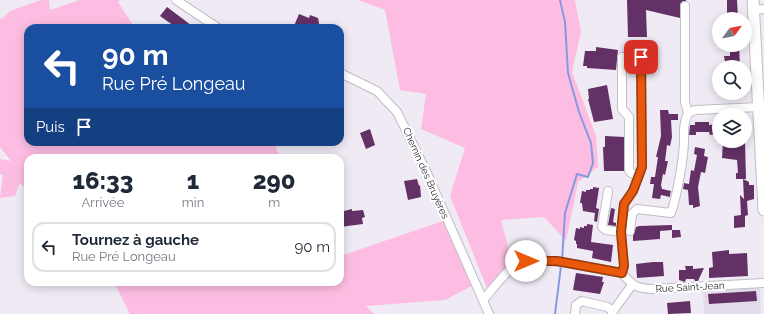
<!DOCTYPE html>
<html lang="fr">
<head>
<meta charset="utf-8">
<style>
	:root { --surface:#fff; --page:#f6f6f7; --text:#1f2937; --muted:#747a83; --line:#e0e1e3 }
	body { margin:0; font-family:Raleway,sans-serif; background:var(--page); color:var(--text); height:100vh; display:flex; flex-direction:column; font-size:15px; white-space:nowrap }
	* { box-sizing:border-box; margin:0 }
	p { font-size:13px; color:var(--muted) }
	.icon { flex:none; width:22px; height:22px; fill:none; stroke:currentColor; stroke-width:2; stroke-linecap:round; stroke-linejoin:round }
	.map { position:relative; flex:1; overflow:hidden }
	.side { position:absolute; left:24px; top:154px; width:320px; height:132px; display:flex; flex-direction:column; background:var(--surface); border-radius:12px; box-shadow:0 2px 10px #0003 }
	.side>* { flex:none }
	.hud { position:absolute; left:24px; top:24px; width:320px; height:122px; border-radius:12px; box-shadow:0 2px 10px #0003; background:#1a4fa0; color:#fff; overflow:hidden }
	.needle { width:26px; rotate:58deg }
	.tools { position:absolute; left:712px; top:12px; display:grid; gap:8px }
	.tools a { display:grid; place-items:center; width:40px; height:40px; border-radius:50%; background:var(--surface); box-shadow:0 2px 10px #0003; font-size:20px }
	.pin { position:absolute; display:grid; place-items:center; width:34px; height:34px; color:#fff; margin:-17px; border-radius:8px; box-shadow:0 2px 6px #0006 }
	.me { position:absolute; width:44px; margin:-22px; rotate:90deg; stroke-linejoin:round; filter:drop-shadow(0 0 3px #0008) }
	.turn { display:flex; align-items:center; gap:14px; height:84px; padding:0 12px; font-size:18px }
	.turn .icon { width:52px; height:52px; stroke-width:2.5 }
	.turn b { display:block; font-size:28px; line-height:34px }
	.then { display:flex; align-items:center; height:38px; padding:0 12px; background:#0003; gap:8px; font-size:15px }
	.eta { display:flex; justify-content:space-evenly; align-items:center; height:68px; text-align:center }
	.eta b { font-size:24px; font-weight:800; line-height:28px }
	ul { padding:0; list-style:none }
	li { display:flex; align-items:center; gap:12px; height:50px; margin:0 8px 6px; padding:0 4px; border:2px solid var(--line); border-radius:12px }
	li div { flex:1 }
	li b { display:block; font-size:15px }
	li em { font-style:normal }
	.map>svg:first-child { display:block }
	.built { fill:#e3dbeb }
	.green { fill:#fdbde2 }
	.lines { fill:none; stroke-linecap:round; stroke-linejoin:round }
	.stream { stroke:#8699de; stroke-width:2 }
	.building { fill:#633165 }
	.minor-casing { stroke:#c1bdc6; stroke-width:10 }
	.major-casing { stroke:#c1bdc6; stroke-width:13 }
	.minor { stroke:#fff; stroke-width:8 }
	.major { stroke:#fff; stroke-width:11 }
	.route-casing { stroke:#983908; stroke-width:10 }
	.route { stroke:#ea580c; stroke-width:7 }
	.labels { text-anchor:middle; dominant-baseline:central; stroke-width:4; stroke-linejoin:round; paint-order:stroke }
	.street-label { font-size:10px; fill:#2e2c30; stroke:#fff }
</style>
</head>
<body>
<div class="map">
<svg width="764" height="314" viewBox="0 0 764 314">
	<rect width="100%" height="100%" fill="#efeaf4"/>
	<!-- built -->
	<path class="built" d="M760,288L761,314H704L703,291Z"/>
	<!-- green -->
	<g class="green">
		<path d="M41,0H49L50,10L80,0H120L118,2L135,28H28V142H275L277,151L281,158H28V195L27,190L20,183L15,196L0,198L3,175L0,174V159L11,161L0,147V18L2,19L10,11Z"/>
		<path d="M358,0H575L581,32L572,72L596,136L598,167L578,182L566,241L544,217L501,220L513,267L489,293L450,196L465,148L421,129L426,94L400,90L385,10Z"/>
		<path d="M443,221L472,286L445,300L366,306L374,314H130L114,282H340V256Z"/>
	</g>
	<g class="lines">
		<!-- stream -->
		<g class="stream">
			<path d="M560,0L565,22L568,73L579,112L591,143L593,163L588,177L577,174L565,213L562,261"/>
			<path d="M555,314L561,266"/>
		</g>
	</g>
	<!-- building -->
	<g class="building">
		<path d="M627,0H686V1H683L680,4V18L646,10L647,37H628Z"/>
		<path d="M727,0H737L738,19H729V15L727,14Z"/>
		<path d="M167,7L187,22L194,28H177L160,16Z"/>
		<path d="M299,14L309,18L310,15L318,18L320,28H300L294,26Z"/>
		<path d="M730,45H739L740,67H726L724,56H730Z"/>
		<path d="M596,47L618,50L616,70L587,68V66H583L585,51H596Z"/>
		<path d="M607,85L613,119L594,122L588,99H589L588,89Z"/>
		<path d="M660,110H668L669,114H678V120H671L672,137L670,146L667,145L665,161H668L665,175L663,174L661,185L662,189L671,191L670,195V197L661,195L660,199L652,198L654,184H650L651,177H655L658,157H656L661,136Z"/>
		<path d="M695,122H709V125L716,124V134L710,135L709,132H696V135H689L690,125H695Z"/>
		<path d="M370,129L375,145L366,149L360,133Z"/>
		<path d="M605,136L624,137V171H604L603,147H605Z"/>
		<path d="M723,141H745L746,179H736V173H738L737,160L722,158Z"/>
		<path d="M695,147L705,149L704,156L708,157L705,173L701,172L698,187L700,206L693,208V205H689L688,190L683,189L684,183L689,184L691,170L694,171L697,155L694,154Z"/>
		<path d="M417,179L419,186L420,185L421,197L408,200L404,181Z"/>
		<path d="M743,179L749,182V185H754V199L747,201L748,215L745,216V227L734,228V216L741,215L740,195L744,199Z"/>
		<path d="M593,187L599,188L596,208L599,209L597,222L594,221L595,213L583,211L582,203H580L582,191L586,192V190H590V189H593Z"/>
		<path d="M611,208L615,209L613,222L616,223V226L608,225Z"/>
		<path d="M352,209V211L363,210L365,217L362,218L363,224L340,227V212Z"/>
		<path d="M587,224L593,225L591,242L613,245L611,262L592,258L593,251L577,248V244H576V241L574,240L576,228L580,229V227L584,228V226H587Z"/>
		<path d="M672,225V230H680L681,237L672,238V230L660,231V239L633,241V236L636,227L639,226Z"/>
		<path d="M522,244L523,253L514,254L513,245Z"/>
		<path d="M729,250V254L747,253L748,276L709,278V268L713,267L712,252Z"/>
		<path d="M653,262H663L664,276L637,278L636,264Z"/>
		<path d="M685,266H693V269L704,268L698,281H695L694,279H686L685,282L679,280V270H686Z"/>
		<path d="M576,273L603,277L602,282H604L600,294L573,290Z"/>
		<path d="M756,291L757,301L709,304L708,294Z"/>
		<path d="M690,301L691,313L668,314L667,303Z"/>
	</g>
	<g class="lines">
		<defs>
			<g id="minor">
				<path d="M176,0L218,28"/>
				<path d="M685,6V102L688,113"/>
				<path d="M754,10L764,9"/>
				<path d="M340,73L377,91L397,112L426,171L489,314"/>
				<path d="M608,191L602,227L606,230L621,232"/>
				<path d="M630,231L632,214L637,209L671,213C677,195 683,162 684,143C684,132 683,124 688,113L695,110L759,107"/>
				<path d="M622,273L624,266L621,232L624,204L633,191L642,167L641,57H622V109L629,117V170L631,173L638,176"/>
				<path d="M622,273C632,285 635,288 652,289L764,283"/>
				<path d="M484,299C493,289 506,270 518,264C536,254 599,269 622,273"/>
				<path d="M575,314L576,305L582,301L607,307L613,311"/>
				<path d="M612,314L613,311L632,285"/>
			</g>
			<path id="major" d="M753,0L764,210"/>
		</defs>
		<!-- minor casing -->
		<use href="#minor" class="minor-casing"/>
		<!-- major casing -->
		<use href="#major" class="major-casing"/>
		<!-- minor -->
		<use href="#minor" class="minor"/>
		<!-- major -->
		<use href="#major" class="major"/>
	</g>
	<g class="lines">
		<defs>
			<path id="route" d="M526,261H557L622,273L624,266L621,232L624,204L633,191L642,167L641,57"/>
		</defs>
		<!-- route casing -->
		<use href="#route" class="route-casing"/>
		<!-- route -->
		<use href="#route" class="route"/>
	</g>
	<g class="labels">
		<!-- street labels -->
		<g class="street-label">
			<text transform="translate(426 173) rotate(66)">Chemin des Bruyères</text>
			<text transform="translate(690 287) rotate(-3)">Rue Saint-Jean</text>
		</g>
	</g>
</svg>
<div class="tools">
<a><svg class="needle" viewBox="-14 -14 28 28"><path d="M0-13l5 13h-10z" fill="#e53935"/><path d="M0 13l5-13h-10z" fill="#747a83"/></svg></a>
<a><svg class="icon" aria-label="search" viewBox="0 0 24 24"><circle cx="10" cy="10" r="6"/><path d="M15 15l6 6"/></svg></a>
<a><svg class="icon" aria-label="layers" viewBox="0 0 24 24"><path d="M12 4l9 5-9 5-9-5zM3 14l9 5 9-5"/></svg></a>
</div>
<div class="pin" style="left:641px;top:57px;background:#d93025"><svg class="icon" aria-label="arrive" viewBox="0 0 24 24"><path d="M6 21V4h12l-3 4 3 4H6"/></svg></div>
<svg class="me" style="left:526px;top:261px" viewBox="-20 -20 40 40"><circle r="19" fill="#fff"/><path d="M0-13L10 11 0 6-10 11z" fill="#ea580c"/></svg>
<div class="hud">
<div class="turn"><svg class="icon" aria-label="left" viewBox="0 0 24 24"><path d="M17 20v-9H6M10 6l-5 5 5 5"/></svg><div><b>90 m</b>Rue Pré Longeau</div></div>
<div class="then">Puis<svg class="icon" aria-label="arrive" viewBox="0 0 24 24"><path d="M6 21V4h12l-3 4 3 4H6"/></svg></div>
</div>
<section class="side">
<div class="eta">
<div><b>16:33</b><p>Arrivée</p></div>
<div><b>1</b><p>min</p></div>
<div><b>290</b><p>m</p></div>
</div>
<ul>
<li><svg class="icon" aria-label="left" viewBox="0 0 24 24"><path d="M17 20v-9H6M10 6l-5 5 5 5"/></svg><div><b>Tournez à gauche</b><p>Rue Pré Longeau</p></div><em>90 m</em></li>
</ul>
</section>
</div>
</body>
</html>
